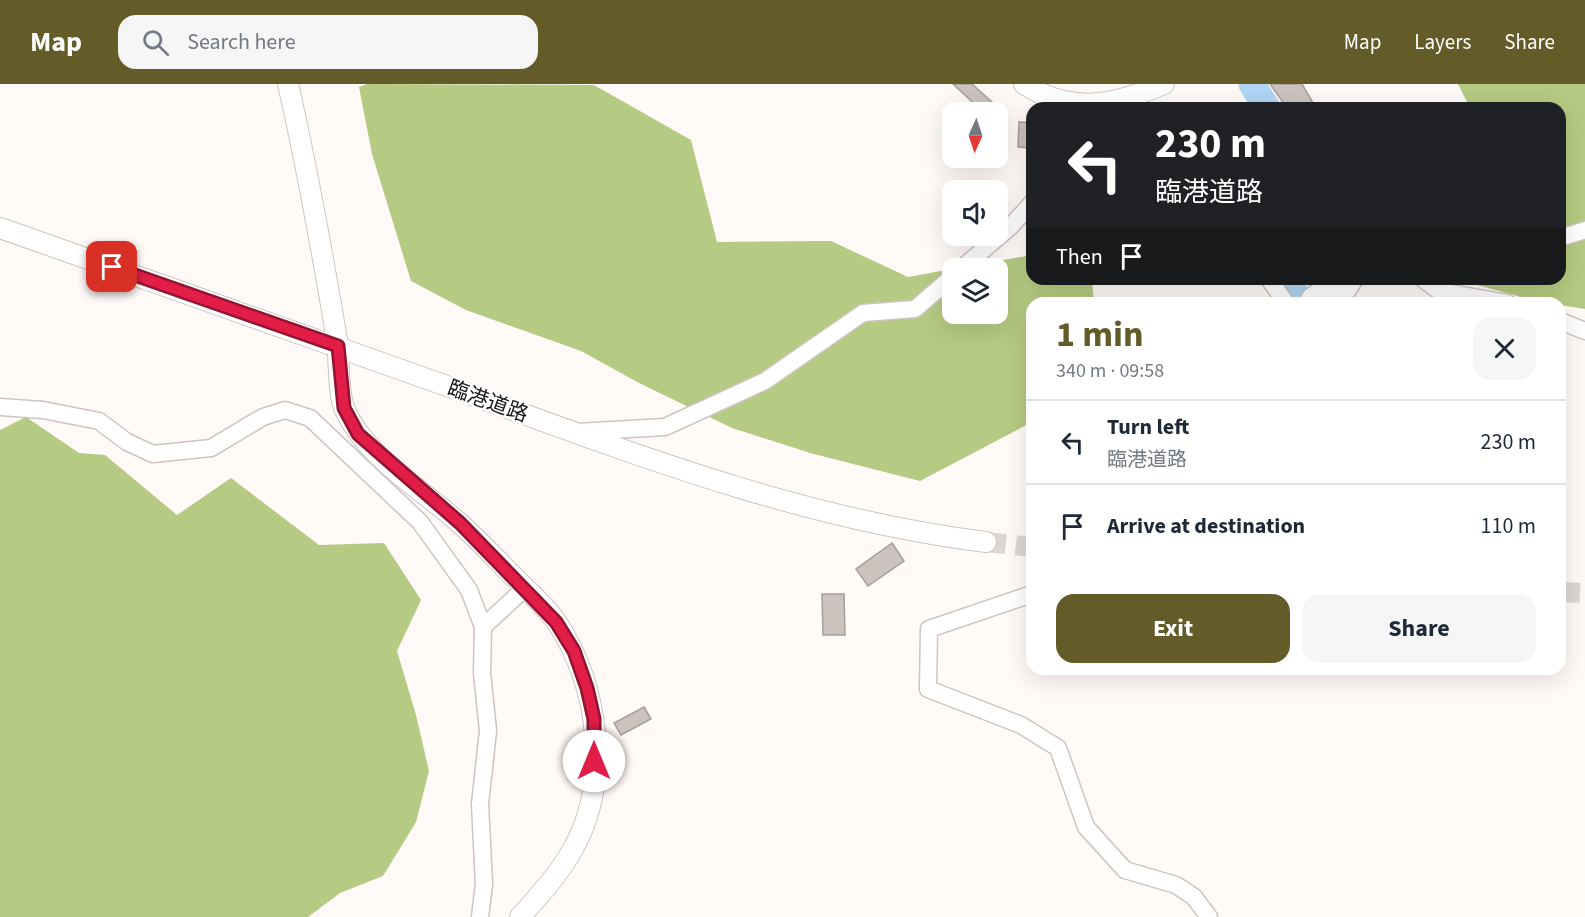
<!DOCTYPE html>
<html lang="en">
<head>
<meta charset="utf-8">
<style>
	:root { --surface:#fff; --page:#f6f6f7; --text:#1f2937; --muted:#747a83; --line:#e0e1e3; --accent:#635c29 }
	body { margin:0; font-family:"Source Sans 3","Noto Sans JP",sans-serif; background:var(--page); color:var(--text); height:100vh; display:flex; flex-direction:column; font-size:22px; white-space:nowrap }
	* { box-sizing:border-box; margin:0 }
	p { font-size:20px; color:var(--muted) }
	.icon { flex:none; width:33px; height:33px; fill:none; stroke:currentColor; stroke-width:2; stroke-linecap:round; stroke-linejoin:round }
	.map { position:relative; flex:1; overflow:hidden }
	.sheet { position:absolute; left:1026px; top:213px; width:540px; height:378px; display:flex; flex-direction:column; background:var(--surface); border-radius:18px; box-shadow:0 6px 24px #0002 }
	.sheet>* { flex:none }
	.guide { position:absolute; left:1026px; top:18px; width:540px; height:183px; border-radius:18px; box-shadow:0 6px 24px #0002; background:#202124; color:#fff; overflow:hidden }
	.needle { width:39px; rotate:183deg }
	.controls { position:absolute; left:942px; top:18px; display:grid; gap:12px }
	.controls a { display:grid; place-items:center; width:66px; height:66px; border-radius:12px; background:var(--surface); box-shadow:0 6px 24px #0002; font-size:30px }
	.pin { position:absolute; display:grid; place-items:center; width:51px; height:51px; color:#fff; margin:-26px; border-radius:12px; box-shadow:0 3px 9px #0006 }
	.me { position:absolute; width:66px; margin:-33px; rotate:0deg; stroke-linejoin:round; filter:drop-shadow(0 0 4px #0008) }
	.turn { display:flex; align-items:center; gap:21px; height:126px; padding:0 30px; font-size:27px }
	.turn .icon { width:78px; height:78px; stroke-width:2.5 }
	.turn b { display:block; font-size:42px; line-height:51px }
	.then { display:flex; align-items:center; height:57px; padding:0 30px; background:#0003; gap:12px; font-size:22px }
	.round { display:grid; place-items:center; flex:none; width:63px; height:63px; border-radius:18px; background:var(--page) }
	.headline { display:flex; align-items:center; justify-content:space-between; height:102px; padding:0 30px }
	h1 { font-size:36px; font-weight:700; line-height:45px; color:var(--accent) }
	.cta { display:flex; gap:12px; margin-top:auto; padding:12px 30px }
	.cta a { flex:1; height:69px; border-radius:18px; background:var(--accent); color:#fff; font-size:24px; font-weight:700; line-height:69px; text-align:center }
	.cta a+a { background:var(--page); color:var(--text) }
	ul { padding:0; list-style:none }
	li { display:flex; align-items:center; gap:18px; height:84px; padding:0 30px; border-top:2px solid var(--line) }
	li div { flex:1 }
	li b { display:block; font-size:22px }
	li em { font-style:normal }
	header { display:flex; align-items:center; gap:36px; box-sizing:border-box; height:84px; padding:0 30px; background:var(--accent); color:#fff }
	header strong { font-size:28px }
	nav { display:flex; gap:33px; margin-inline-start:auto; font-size:21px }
	.search { width:420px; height:54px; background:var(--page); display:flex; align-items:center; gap:15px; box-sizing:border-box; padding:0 21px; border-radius:18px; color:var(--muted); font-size:22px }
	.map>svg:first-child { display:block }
	.forest { fill:#b5ca82 }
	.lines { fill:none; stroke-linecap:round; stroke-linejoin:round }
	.river { stroke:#b1d5f5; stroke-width:27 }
	.building { fill:#ccc3bf; stroke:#a69e9a; stroke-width:1.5 }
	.tertiary-tunnel { stroke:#dcd7d5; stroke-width:20; stroke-dasharray:20 10; stroke-linecap:butt }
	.minor-casing { stroke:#cdc5c1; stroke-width:19 }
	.tertiary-casing { stroke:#cdc5c1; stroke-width:22 }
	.minor { stroke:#fff; stroke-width:16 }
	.tertiary { stroke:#fff; stroke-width:20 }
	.route-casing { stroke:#92132f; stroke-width:15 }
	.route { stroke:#e11d48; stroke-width:10 }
	.labels { text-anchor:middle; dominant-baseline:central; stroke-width:5; stroke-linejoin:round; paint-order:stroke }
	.street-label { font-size:21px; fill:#191614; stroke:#fff }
</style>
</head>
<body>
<header>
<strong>Map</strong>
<div class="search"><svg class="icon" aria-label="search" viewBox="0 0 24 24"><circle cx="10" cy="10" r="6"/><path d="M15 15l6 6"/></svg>Search here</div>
<nav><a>Map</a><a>Layers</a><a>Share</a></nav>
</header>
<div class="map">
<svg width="1585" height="833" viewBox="0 0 1585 833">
	<rect width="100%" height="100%" fill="#fff9f7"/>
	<!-- forest -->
	<g class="forest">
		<path d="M367,0L594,1L691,56L717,158L831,157L908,193L952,185V230H998V184H956L1032,171V195H1092L1094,219H1032V338L920,397L810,369L732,344L639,299L581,267L466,226L411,197L372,70L359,3Z"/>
		<path d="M1458,0H1585V225L1560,221V219H1544L1455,195H1560V24H1470Z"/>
		<path d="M26,333L79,369L105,371L177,431L231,394L319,461L384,459L421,516L397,567L416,631L429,687L416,738L383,792L340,809L308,833H0V346Z"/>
	</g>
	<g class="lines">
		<!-- river -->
		<g class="river">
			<path d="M1252,0L1267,24"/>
			<path d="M1287,195L1293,204"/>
		</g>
	</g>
	<!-- building -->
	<g class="building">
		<path d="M953,0H972L1003,28H983Z"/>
		<path d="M1270,0H1302L1316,24H1287Z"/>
		<path d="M1019,38L1032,39V64L1018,63Z"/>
		<path d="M892,459L904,477L868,502L856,485Z"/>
		<path d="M822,510H844L845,551H823Z"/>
		<path d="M644,623L651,635L621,651L614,639Z"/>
	</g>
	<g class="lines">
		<!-- tertiary-tunnel -->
		<g class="tertiary-tunnel">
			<path d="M986,458L1032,463"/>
			<path d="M1560,508L1585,509"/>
		</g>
		<defs>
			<g id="minor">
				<path d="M1560,154L1585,146"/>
				<path d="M962,184L1010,143L1032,119"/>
				<path d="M1269,195L1286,219"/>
				<path d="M1423,195L1439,207L1507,219"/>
				<path d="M1310,213L1335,195"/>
				<path d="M1312,219L1348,206L1355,195"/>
				<path d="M1560,237L1585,247"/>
				<path d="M0,323L43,326L99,337L127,358L153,370L211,364L263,333L285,326L310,334L420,438L469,506L483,543L525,504"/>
				<path d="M577,348L665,343L765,297L863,229L915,225L952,193"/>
				<path d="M1032,510L929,545L928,605L1021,641L1058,664L1086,743L1125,786L1176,801L1194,813L1209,833"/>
				<path d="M480,833L484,800L480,720L488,647L482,589L483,543"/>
			</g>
			<g id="tertiary">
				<path d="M288,0C307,83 322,167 336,250C340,272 337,308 345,326C366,373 420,404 457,437C477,454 494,473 512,491C527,506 546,522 558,540C599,604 611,697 573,765C559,790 539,812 520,833"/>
				<path d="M1024,0C1072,31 1115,21 1164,0"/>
				<path d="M0,144C149,197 298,248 447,302C623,366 799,435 986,458"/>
			</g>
		</defs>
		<!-- minor casing -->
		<use href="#minor" class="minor-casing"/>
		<!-- tertiary casing -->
		<use href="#tertiary" class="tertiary-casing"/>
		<!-- minor -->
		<use href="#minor" class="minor"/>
		<!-- tertiary -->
		<use href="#tertiary" class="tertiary"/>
	</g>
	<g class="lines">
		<defs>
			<path id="route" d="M112,183L338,262L344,324L358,350L460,439L556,538L574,567L587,604L594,635V677"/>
		</defs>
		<!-- route casing -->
		<use href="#route" class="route-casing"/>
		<!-- route -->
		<use href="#route" class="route"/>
	</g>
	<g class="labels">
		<!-- street labels -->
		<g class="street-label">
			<text transform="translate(488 317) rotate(20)">臨港道路</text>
		</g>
	</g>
</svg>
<div class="controls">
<a><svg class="needle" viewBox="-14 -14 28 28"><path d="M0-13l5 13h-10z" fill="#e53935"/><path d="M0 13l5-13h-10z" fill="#747a83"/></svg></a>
<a><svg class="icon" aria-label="sound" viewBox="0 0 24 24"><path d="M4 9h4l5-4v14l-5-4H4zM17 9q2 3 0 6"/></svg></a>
<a><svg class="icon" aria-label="layers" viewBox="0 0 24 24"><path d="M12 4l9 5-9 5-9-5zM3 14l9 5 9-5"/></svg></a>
</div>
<div class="pin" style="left:112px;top:183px;background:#d93025"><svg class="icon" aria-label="arrive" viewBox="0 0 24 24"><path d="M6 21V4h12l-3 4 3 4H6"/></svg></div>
<svg class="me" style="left:594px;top:677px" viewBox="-20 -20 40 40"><circle r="19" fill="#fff"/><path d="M0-13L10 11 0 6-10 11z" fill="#e11d48"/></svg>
<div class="guide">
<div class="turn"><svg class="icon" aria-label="left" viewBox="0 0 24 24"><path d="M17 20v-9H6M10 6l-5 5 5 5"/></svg><div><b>230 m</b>臨港道路</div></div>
<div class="then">Then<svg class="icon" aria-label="arrive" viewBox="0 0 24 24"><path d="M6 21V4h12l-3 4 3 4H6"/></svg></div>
</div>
<section class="sheet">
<div class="headline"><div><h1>1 min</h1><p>340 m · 09:58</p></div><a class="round"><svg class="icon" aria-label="close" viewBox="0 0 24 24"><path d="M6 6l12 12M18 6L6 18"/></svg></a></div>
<ul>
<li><svg class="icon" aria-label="left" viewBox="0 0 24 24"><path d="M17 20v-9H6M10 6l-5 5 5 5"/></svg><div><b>Turn left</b><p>臨港道路</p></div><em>230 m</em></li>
<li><svg class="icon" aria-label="arrive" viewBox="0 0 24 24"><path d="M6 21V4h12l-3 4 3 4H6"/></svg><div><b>Arrive at destination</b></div><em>110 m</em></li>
</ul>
<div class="cta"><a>Exit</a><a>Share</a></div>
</section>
</div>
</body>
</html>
